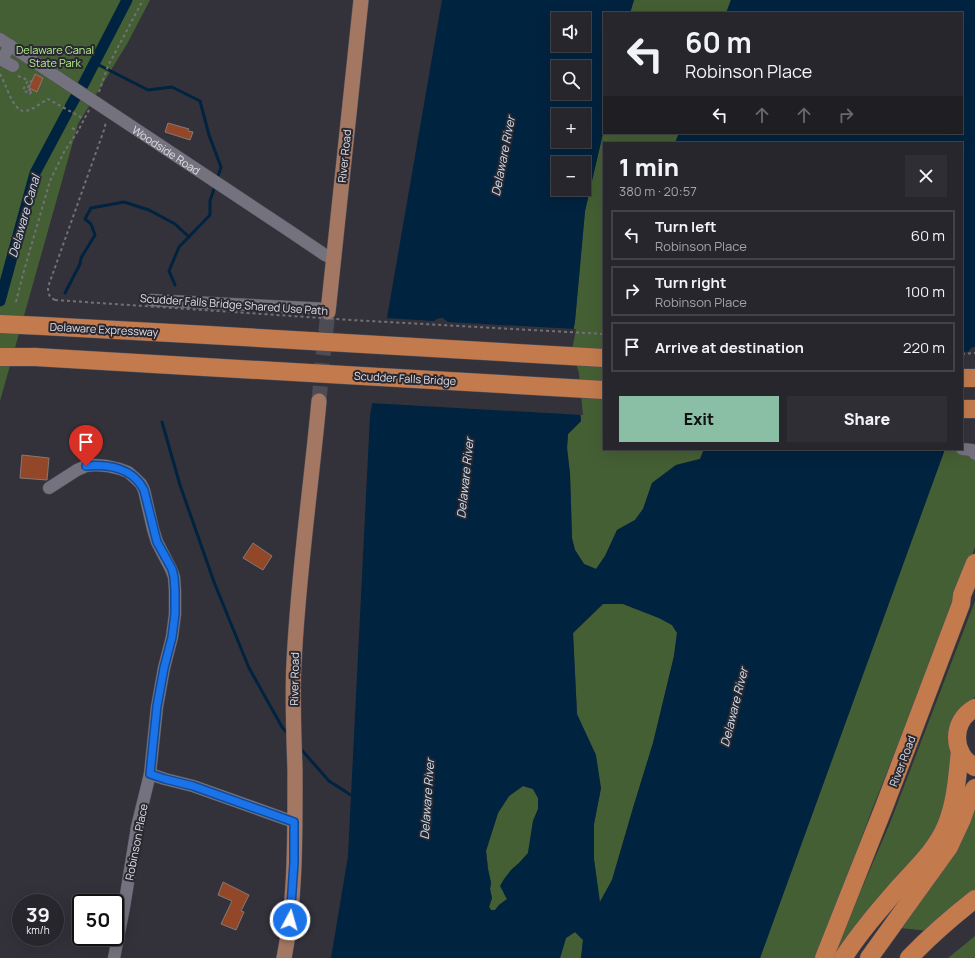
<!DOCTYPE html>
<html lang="en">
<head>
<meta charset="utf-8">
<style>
	:root { --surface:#26262c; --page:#2e2e34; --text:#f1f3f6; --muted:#a4a5a9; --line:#424348; --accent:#8abfa5 }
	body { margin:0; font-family:Manrope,sans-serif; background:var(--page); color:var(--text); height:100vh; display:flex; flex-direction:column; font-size:15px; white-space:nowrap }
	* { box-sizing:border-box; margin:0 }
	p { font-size:13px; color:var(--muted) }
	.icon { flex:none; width:22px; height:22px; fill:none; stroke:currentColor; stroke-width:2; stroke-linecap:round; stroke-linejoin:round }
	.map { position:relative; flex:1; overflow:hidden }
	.details { position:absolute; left:603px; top:142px; width:360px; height:308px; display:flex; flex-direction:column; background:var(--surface); border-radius:0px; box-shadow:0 4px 16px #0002,0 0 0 1px var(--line) }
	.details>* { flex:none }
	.banner { position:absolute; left:603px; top:12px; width:360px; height:122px; border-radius:0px; box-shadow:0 4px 16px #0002,0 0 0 1px var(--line); background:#26262c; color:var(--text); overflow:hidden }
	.buttons { position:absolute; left:551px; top:12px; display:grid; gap:8px }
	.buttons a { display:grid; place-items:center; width:40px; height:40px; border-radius:0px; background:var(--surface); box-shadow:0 4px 16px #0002,0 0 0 1px var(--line); font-size:20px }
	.speed { position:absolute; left:12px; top:894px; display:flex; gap:8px; font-size:20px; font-weight:700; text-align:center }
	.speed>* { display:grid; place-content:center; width:52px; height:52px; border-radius:50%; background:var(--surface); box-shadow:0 4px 16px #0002,0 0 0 1px var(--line); line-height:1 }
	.speed small { font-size:10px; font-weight:400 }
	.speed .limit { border:2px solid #111; border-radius:6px; background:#fff; color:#111 }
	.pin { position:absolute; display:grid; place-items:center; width:34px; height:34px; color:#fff; margin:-41px -17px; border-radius:50% 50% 50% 0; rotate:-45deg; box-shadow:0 0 4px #0007 }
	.pin .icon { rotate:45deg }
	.me { position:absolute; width:44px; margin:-22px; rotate:6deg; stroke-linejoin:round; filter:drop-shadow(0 0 3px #0008) }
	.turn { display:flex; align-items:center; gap:14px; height:84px; padding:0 16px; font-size:18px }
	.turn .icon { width:52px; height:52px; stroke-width:2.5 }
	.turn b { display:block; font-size:28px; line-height:34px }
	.lanes { display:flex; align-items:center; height:38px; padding:0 16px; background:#0003; justify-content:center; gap:20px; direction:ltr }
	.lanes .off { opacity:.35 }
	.round { display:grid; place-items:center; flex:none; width:42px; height:42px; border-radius:0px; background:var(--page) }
	.headline { display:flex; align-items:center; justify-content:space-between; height:68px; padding:0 16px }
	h1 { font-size:24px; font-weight:800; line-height:30px }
	.cta { display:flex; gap:8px; margin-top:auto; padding:8px 16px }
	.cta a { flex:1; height:46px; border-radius:0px; background:var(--accent); color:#111; font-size:16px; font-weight:800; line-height:46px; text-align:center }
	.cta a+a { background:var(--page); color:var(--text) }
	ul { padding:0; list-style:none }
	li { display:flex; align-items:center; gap:12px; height:50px; margin:0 8px 6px; padding:0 8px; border:2px solid var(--line); border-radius:0px }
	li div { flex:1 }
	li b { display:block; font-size:15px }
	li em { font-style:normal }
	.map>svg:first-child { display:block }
	.green { fill:#455f34 }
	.water { fill:#00233f; fill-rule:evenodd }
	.pier { fill:#33323b }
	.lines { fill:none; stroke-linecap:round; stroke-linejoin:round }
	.stream { stroke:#00233f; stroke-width:3 }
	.canal { stroke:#00233f; stroke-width:11 }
	.building { fill:#924728; stroke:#857974 }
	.major-tunnel { stroke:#4d4c55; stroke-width:15; stroke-dasharray:15 8; stroke-linecap:butt }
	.minor-casing { stroke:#525159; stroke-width:13 }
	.major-casing { stroke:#525159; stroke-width:16 }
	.highway-casing { stroke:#525159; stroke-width:19 }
	.path { stroke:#727179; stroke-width:2; stroke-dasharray:3 3; stroke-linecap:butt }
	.minor { stroke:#74727e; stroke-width:12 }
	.major { stroke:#a37761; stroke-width:15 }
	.highway { stroke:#c37b4e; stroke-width:18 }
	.highway-bridge-casing { stroke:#525159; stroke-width:19; stroke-linecap:butt }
	.path-bridge { stroke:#727179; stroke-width:2; stroke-dasharray:3 3; stroke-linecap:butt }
	.highway-bridge { stroke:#c37b4e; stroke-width:18 }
	.route-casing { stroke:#114b97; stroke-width:10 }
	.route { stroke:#1a73e8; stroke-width:7 }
	.labels { text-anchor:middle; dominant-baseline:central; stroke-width:4; stroke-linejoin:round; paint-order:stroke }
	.park-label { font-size:11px; fill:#b4ee8c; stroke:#292831 }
	.street-label { font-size:11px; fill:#e0dfe6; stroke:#292831 }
	.water-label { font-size:12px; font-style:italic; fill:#cfe0f0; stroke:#292831 }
</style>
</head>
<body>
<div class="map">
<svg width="975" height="958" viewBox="0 0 975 958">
	<rect width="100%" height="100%" fill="#33323b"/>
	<!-- green -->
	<g class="green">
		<path d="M0,0H150L127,44L78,124L0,401Z"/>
		<path d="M634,0H731L726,13H630Z"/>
		<path d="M604,129V133H679L675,143H604V449H704L700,459L676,465L652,483L643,509L635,520L617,530L605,556L596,569L584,564L575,550L572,538L570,474L567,448L568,434L581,421L570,350L575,321L585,211Z"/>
		<path d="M962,444L975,445V547L963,582L873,807L817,958H760L945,449H962Z"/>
		<path d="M975,601V697L969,704L952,788L934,839L840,950L834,953L890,823Z"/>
		<path d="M603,604H623L659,618L672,625L677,633L674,656L653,743L633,808L612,880L599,903L594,859V824L601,788L583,730L577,714L573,633Z"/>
		<path d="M523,786L533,789L538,798V809L533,821L528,853L519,863L511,870L504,894L507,899L499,905L495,910H491L489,907L492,898L490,889L491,883L488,869L486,851L498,813L509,796Z"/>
		<path d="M975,797V894L929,931L900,928Z"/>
		<path d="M575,932L583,940L581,958H560L566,938Z"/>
		<path d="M975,936V958H948Z"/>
	</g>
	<!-- water -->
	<g class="water">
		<path d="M442,0H634L630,13H604V129L585,211L575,321L570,350L577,373L581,421L568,434L567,448L570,474L572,538L575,550L584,564L596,569L605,556L617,530L635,520L643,509L652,483L676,465L700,459L704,449H945L760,958H581L583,940L575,932L566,938L560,958H331L348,856L370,416ZM558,19H584V45H558ZM558,67H584V93H558ZM558,115H584V141H558ZM558,163H584V189H558ZM603,604H623L659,618L672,625L677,633L674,656L653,743L633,808L612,880L600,902L594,859V824L601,788L596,755L577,714L573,633ZM523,786L533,789L538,798V809L533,821L528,853L519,863L511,870L504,879L500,886L507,899L499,905L495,910H491L489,907L492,898L490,889L491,883L488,869L486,851L498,813L509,796Z"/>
		<path d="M731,0H975V368L962,404V143H675L679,133H962V13H726Z"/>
	</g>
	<!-- pier -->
	<g class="pier">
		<path d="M385,318L434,321L437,319L440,318H443L448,322L576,329L572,350L579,373L583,415L370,403Z"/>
		<path d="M973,347H975V374L964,404L962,406V351L968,352L970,349Z"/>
	</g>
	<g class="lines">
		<!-- stream -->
		<g class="stream">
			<path d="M95,63L148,90L172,87L200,101L209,135L221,167L217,179"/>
			<path d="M175,285L169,271L179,247L210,215V201L215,186"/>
			<path d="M0,291H3"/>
			<path d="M65,293L80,264L81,258L95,235L91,224L85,219L91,208L124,202L149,210L175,224L189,237"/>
			<path d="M162,422L180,485L214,582L249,668L282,727L288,734"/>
			<path d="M300,748L329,781L354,797"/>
		</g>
		<!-- canal -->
		<g class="canal">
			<path d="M83,85L127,0"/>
			<path d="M70,107L75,98"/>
			<path d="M0,301L35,173L67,113"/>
		</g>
	</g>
	<!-- building -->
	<g class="building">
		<path d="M35,74L43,78L37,92L29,88Z"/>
		<path d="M168,123L189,129L188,131L193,132L190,140L165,132Z"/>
		<path d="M22,455L49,458L47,480L20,478Z"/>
		<path d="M253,543L272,556L263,570L243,558Z"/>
		<path d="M223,882L249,895L241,911L244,912L236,930L221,924L232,901L218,895Z"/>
	</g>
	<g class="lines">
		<!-- major-tunnel -->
		<path class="major-tunnel" d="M319,401L323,356L328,312"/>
		<defs>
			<g id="minor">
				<path id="s1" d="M0,39L288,230L325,255L334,259"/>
				<path d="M10,45L2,60L13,66"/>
				<path d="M151,300L329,309"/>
				<path d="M962,449L972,450L975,454"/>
				<path d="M49,488L77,470L86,466L95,465L107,466L120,469L128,472L135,478L141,484L144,490L153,529L157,542L171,569L174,577L175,590V614L172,637L164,668L157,707L150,774L137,827L124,907L114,958"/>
				<path d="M150,774L165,779L193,786L294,822"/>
			</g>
			<g id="major">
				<path d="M328,312L361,0"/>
				<path d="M284,958C296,899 295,831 295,771C294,735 292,699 294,663C298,575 311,488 319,401"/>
			</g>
			<g id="highway">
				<path d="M43,326L208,335"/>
				<path d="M35,357L205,367"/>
				<path d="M962,378H975"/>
				<path d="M962,409H975"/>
				<path d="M975,708C951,721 951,754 975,767"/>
				<path d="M824,958L884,807L961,604L962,595L975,563"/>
				<path d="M843,958C860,932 880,909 900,886C917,867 936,850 946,826C956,802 957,777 960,751"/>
				<path d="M869,958L949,847L962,819L970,796L975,788"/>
				<path d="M909,958C930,936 952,917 975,899"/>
			</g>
		</defs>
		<!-- minor casing -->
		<use href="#minor" class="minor-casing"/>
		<!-- major casing -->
		<use href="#major" class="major-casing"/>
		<!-- highway casing -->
		<use href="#highway" class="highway-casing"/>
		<!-- path -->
		<g class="path">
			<path d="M0,74C5,82 13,110 23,111C24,111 28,111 29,110C34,109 42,102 48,99L84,119"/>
			<path d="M18,76L28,80L23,90L30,94L32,90"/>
			<path d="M31,91L27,89L31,81L32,82"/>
			<path d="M99,92L108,66L143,0"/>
			<path d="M72,128L78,131"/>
			<path d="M55,300C49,297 48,294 48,287L104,130L106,122"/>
			<path d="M16,302L23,274L50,181L64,152L78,131L89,110"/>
			<path d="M962,354L975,353"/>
		</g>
		<!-- minor -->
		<use href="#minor" class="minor"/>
		<!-- major -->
		<use href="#major" class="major"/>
		<!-- highway -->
		<use href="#highway" class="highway"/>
		<defs>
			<g id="highway-bridge">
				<path d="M0,324L43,326"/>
				<path d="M208,335L604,358"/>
				<path d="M0,357H35"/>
				<path d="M205,367L604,390"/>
			</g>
		</defs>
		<!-- highway-bridge casing -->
		<use href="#highway-bridge" class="highway-bridge-casing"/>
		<!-- path-bridge -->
		<path class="path-bridge" d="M55,300L351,320L604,334"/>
		<!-- highway-bridge -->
		<use href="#highway-bridge" class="highway-bridge"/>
	</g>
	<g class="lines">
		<defs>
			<path id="route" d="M86,466C108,464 133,468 144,490L157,542L172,569L174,577L175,590V614L172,637L164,668L157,706L150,774L165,779L193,786L294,822V863L290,920"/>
		</defs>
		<!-- route casing -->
		<use href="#route" class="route-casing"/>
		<!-- route -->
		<use href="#route" class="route"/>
	</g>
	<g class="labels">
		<!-- park labels -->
		<g class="park-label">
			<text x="55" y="49">Delaware Canal<tspan x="55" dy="13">State Park</tspan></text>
		</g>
		<!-- street labels -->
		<g class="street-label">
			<text stroke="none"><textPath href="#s1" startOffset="200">Woodside Road</textPath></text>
			<text transform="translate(344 156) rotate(-84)">River Road</text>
			<text transform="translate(234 304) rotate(4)">Scudder Falls Bridge Shared Use Path</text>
			<text transform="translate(104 329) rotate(3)">Delaware Expressway</text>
			<text transform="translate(405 378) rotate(3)">Scudder Falls Bridge</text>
			<text transform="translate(294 679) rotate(-89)">River Road</text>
			<text transform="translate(902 761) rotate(-69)">River Road</text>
			<text transform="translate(136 842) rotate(-79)">Robinson Place</text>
		</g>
		<!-- water labels -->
		<g class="water-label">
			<text transform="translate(503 156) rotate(-79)">Delaware River</text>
			<text transform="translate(24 216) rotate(-74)">Delaware Canal</text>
			<text transform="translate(465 478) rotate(-84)">Delaware River</text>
			<text transform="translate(734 707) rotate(-76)">Delaware River</text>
			<text transform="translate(427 799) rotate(-86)">Delaware River</text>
		</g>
	</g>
</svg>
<div class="buttons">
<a><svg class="icon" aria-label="sound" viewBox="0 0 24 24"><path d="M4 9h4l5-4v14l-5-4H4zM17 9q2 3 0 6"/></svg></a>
<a><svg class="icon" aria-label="search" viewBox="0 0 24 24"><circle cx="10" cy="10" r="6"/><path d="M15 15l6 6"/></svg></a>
<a>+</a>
<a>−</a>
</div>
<div class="speed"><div>39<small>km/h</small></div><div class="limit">50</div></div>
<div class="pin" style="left:86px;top:466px;background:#d93025"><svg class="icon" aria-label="arrive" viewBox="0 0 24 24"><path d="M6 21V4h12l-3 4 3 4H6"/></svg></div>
<svg class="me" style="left:290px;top:920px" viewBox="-20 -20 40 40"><circle r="17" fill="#1a73e8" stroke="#fff" stroke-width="3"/><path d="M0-11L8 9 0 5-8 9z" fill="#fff"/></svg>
<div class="banner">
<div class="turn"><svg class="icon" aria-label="left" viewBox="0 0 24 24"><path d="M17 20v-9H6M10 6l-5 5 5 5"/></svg><div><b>60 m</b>Robinson Place</div></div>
<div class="lanes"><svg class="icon" aria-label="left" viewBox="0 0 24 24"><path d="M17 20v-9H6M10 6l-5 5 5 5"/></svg><svg class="icon off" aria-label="ahead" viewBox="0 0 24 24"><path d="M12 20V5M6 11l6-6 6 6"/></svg><svg class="icon off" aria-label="ahead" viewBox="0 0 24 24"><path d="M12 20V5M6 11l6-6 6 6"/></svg><svg class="icon off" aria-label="right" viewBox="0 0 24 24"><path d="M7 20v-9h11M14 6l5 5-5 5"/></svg></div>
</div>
<section class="details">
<div class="headline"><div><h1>1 min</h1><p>380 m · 20:57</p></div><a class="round"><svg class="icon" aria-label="close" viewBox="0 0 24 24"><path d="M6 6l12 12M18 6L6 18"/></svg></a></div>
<ul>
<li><svg class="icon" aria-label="left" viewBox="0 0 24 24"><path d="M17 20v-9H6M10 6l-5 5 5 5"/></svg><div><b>Turn left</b><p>Robinson Place</p></div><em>60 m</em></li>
<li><svg class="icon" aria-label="right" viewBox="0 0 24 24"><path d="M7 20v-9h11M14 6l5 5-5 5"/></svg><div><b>Turn right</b><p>Robinson Place</p></div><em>100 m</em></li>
<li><svg class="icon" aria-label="arrive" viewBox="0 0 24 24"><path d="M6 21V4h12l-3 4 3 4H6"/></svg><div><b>Arrive at destination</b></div><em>220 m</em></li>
</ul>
<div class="cta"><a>Exit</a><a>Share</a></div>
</section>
</div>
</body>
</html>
